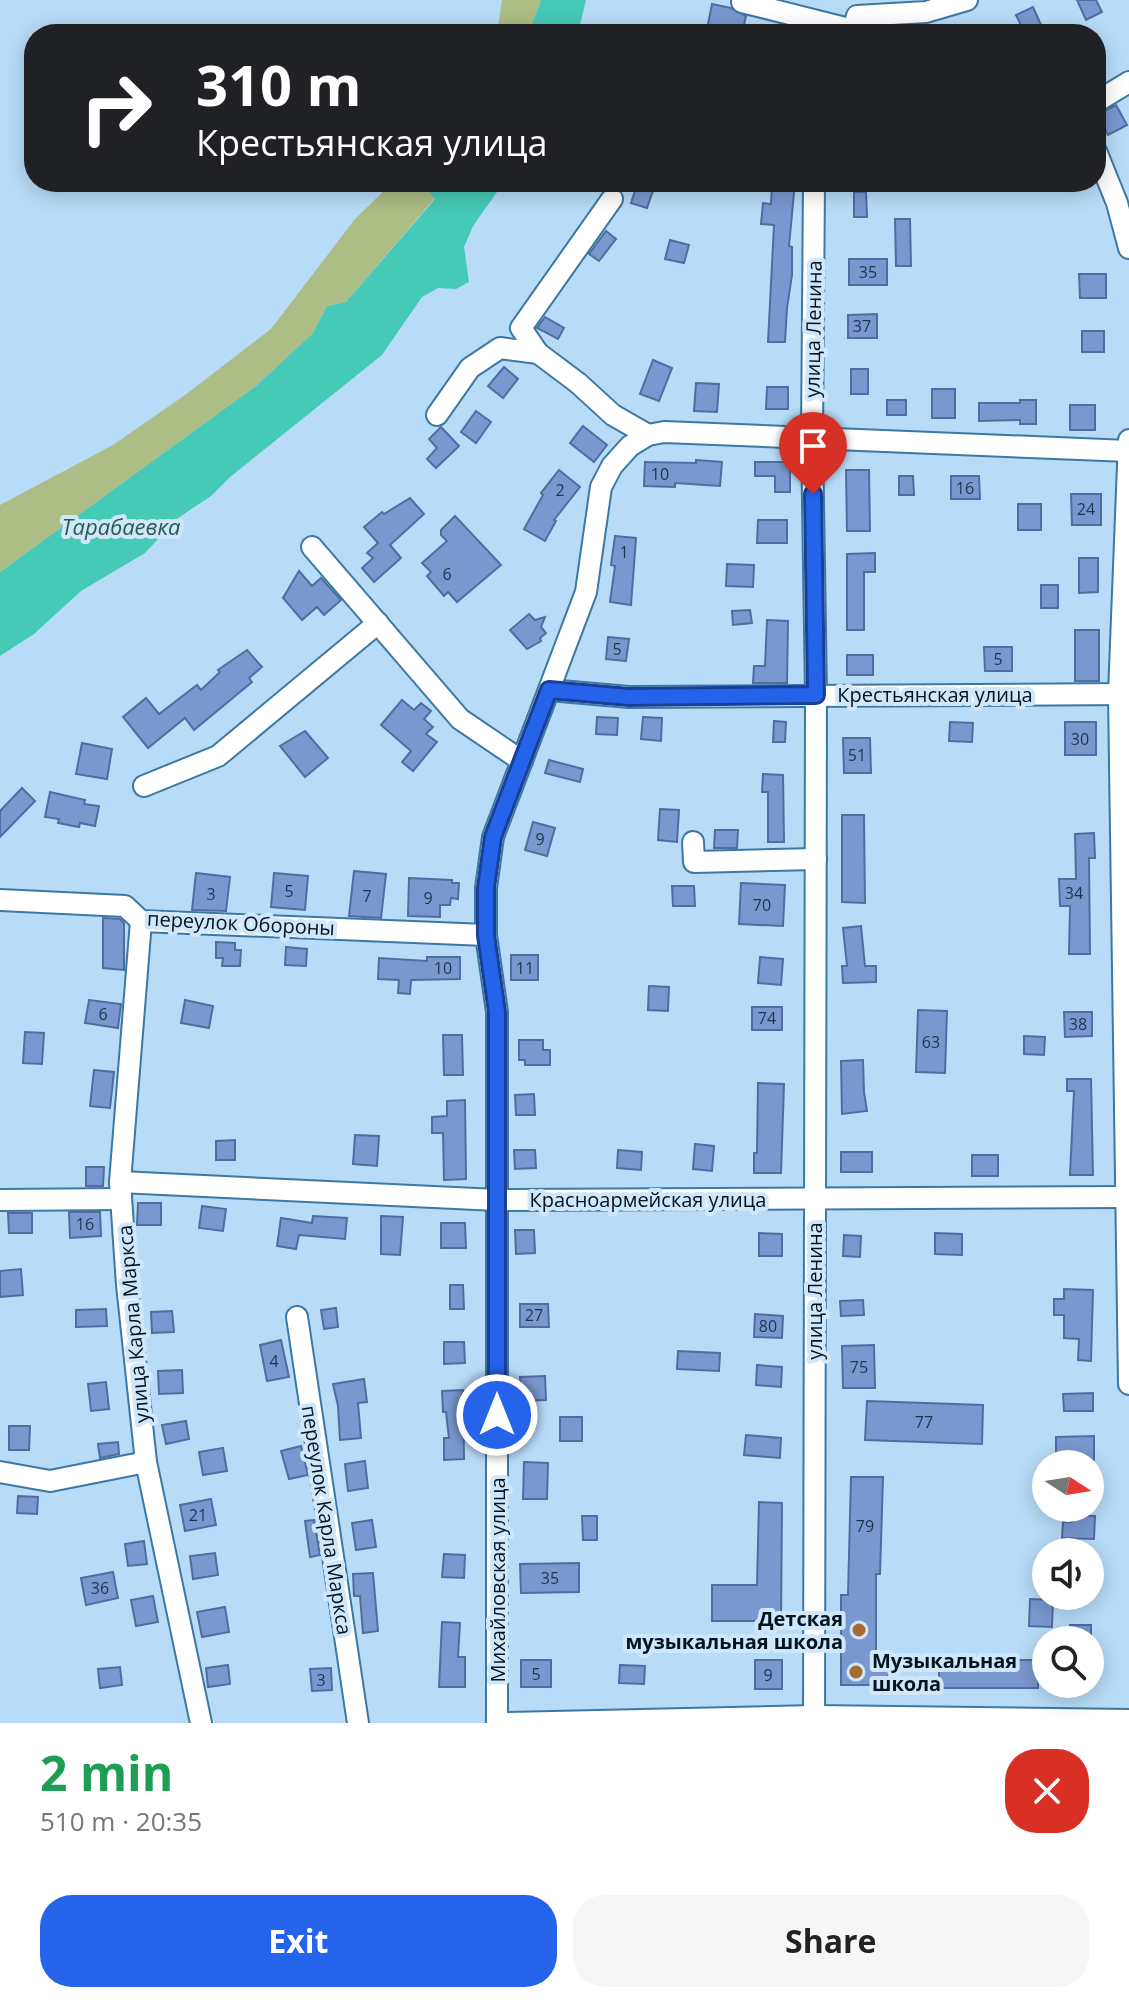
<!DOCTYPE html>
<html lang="en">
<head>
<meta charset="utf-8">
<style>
	:root { --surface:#fff; --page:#f6f6f6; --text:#222; --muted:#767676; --accent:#2563eb }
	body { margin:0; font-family:"Open Sans",sans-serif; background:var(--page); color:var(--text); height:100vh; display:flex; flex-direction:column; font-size:30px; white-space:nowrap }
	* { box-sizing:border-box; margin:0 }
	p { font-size:26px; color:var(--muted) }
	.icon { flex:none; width:44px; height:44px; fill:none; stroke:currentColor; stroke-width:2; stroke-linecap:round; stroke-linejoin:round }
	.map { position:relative; height:1723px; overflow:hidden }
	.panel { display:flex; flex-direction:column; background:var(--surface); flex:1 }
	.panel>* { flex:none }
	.top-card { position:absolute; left:24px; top:24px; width:1082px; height:168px; border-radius:32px; box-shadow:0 4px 20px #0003; background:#202124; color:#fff; overflow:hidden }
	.needle { width:52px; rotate:102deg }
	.tools { position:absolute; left:1032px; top:1450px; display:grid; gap:16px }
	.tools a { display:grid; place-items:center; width:72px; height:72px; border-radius:50%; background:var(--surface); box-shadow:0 4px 20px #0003; font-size:40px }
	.pin { position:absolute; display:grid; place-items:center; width:68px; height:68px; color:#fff; margin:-82px -34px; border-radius:50% 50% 50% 0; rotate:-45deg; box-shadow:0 0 8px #0007 }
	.pin .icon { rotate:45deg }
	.me { position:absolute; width:88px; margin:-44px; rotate:0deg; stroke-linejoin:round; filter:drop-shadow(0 0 6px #0008) }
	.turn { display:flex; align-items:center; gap:28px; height:168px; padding:0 40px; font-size:36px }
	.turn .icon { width:104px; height:104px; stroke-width:2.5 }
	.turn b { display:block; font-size:56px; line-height:68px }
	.round { display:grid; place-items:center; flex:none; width:84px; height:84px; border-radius:32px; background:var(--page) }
	.overview { display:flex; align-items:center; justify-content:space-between; height:136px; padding:0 40px }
	h1 { font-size:48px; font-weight:700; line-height:60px; color:#1e9e55 }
	.button { display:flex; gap:16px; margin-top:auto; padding:16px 40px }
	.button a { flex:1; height:92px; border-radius:32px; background:var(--accent); color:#fff; font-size:32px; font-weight:700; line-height:92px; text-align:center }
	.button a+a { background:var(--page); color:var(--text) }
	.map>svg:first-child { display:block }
	.green { fill:#acbd85 }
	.water { fill:#46cab8 }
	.building { fill:#7a98d0; stroke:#506ca1; stroke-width:2 }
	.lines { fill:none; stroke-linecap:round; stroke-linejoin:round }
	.minor-casing { stroke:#3d78a2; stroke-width:24 }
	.minor { stroke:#fff; stroke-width:20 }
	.route-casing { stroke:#184099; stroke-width:20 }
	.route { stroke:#2563eb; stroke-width:14 }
	.poi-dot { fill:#a86b2f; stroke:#d0e7fa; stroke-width:3 }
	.labels { text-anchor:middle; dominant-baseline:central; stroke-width:8; stroke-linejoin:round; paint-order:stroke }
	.number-label { font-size:16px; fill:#1e354f }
	.street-label { font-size:20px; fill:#001424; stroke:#d0e7fa }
	.poi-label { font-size:20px; font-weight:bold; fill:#001424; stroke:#d0e7fa; text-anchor:end }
	.water-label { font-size:22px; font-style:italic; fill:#265b53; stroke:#d0e7fa }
</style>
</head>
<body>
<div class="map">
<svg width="1129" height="1723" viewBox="0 0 1129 1723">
	<rect width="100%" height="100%" fill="#b8dcf8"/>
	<!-- green -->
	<g class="green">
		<path d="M502,0H541L528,34H497Z"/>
		<path d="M393,182H425L423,183L435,198L346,302L327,306L313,333L256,386L0,572V505L113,445L185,395L271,329L355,219Z"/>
	</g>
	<!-- water -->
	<g class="water">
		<path d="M541,0H586L578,34H528Z"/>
		<path d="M504,182L473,226L464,247L469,282L456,289L438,288L422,297L382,355L230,477L211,496L178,518L145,553L81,591L34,634L0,656V572L256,386L313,333L327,306L346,302L435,199L423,183Z"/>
	</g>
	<!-- building -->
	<g class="building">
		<path d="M1077,0H1096L1102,12L1086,20Z"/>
		<path d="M712,4L731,8L746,16L742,34H706Z"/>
		<path d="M1033,7L1045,34H1025L1016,15Z"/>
		<path d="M1116,105L1127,125L1108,135L1097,115Z"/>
		<path d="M638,182H656L647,208L631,203Z"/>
		<path d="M772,182H795L789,246L792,247V275L787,308L785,342H768L774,225L761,224L763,203L771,204Z"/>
		<path d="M854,192H866L867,217H854Z"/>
		<path d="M895,219H910L911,266H896Z"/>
		<path d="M606,231L616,239L599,261L589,254Z"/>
		<path d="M670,240L689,245L684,263L665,259Z"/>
		<rect x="849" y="259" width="38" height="26"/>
		<path d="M1079,274H1106V298H1080Z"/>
		<path d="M877,314V338H848V315Z"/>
		<path d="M545,317L564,328L558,339L537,328Z"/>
		<rect x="1082" y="331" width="22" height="21"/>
		<path d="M653,360L672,368L659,401L640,394Z"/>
		<path d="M504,367L518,379L503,398L488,386Z"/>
		<rect x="851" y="369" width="17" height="25"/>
		<path d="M696,383L719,384L717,412L694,411Z"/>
		<path d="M767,387H788V409H766Z"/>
		<rect x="932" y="389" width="23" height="29"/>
		<rect x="887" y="400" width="19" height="15"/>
		<path d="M1020,400H1036V424H1020V420L979,421V403H1020Z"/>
		<rect x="1070" y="405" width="25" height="25"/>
		<path d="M476,411L491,422L476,443L461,432Z"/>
		<path d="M583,426L607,445L594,462L570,443Z"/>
		<path d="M441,427L459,446L436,468L427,459L437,448L429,439Z"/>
		<path d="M696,460L722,462L720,486L675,483V487L644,486L645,462L696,463Z"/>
		<path d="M755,462H790V492H775V476H755Z"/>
		<path d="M559,470L580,487L554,520L556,521L545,541L524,529L543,495L541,493Z"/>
		<path d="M846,470H869L870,531H847Z"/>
		<path d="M899,476H913L914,495H899Z"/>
		<path d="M951,476H979L980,499H951Z"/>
		<path d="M1071,494H1101V525H1072Z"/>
		<path d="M410,498L424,514L390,545L401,558L374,582L362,568L373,558L367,553L378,543L364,527L382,512L384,514Z"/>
		<rect x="1018" y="504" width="23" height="26"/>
		<path d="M455,516L501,565L457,602L448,592L444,596L427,576L431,572L422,563L447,541L441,535V530Z"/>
		<path d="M758,520H787V543H757Z"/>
		<path d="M615,536L636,538L631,605L610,602L615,566L611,565Z"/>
		<path d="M875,553V572H864V630H847V554Z"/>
		<path d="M1079,558H1098V592L1079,593Z"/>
		<path d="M727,564L754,565L753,587L726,586Z"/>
		<path d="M299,571L312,586L321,578L341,600L324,615L317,607L302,620L283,598Z"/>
		<rect x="1041" y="585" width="17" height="23"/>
		<path d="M750,610L752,623L733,625L732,611Z"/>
		<path d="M529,614L535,620L545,617L541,627L546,633L540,638L541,641L527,649L510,630Z"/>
		<path d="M767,620L788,621L787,683H753L754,666H765Z"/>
		<rect x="1075" y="630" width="24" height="51"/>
		<path d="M608,637L629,639L626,661L606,659Z"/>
		<path d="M984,647H1012V671H985Z"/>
		<path d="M247,650L262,667L249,678L252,682L194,730L185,718L148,748L123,717L146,698L159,714L197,685L201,690L220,672L218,670Z"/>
		<rect x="847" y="655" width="26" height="20"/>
		<path d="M402,700L414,710L421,703L431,711L424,719L433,727L426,734L437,742L413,771L402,762L411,751L381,725Z"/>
		<path d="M597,717L618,718L617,735L596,734Z"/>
		<path d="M643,717L662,718L661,741L641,739Z"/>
		<path d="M774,721L786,722L785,742H773Z"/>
		<path d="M950,722L973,723L972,742L949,741Z"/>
		<rect x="1065" y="722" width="31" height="33"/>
		<path d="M305,731L328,758L305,777L280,746Z"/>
		<path d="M843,738H870L871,773H844Z"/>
		<path d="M82,743L112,749L107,779L76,774Z"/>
		<path d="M549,760L583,769L580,782L545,773Z"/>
		<path d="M763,774L783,775L784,842H768V792H762Z"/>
		<path d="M22,788L35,801L0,837V811Z"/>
		<path d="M50,792L85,800L84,804L99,806L95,826L80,823L79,827L58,823L59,819L45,817Z"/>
		<path d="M660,809L679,810L677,842L658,840Z"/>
		<path d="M842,815H864L865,903L842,902Z"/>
		<path d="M533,822L555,828L547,856L525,850Z"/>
		<path d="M715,830H738L737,848H714Z"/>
		<path d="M1094,833L1095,858H1089L1090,954H1069L1070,906H1060L1059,879H1076L1075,834Z"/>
		<path d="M354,871L386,874L381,918L349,916Z"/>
		<path d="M196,873L230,877L226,911L192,910Z"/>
		<path d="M274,873L308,876L305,910L271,907Z"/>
		<path d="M409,878L452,880V883H459L458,899L451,898L450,905H440V917L408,916Z"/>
		<path d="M741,883L785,885L783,926L739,924Z"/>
		<path d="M672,886H694L695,906H673Z"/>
		<path d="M103,918L120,919L124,923V970L103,968Z"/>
		<path d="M861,926L865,966H876V982L843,983L842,966H847L843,928Z"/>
		<path d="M216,942L235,943V950H241L240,966H222L223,958H216Z"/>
		<path d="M286,947L307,949L306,966L285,965Z"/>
		<rect x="511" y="955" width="27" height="25"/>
		<path d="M427,957H460V979L411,980L410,994L398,993L399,980L378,979L379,958L427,961Z"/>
		<path d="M760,957L783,959L781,985L758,983Z"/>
		<path d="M649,986L669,987L668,1011L648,1010Z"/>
		<path d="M89,1000L121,1004L118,1028L85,1023Z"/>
		<path d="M185,1000L213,1006L209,1028L181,1023Z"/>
		<rect x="752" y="1007" width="30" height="23"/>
		<path d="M918,1010L947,1011L945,1073L916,1072Z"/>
		<path d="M1064,1012H1092V1036L1065,1037Z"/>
		<path d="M25,1032L44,1033L42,1064L23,1063Z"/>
		<path d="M443,1035H462L463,1075H444Z"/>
		<path d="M1024,1036L1045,1037L1044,1055L1024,1054Z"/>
		<path d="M519,1040H543V1050H550V1065H525V1060H519Z"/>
		<path d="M863,1060L864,1092L867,1111L842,1114L841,1061Z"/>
		<path d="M94,1070L114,1072L110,1108L90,1106Z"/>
		<path d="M1067,1079H1091L1093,1175H1070L1074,1091H1067Z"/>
		<path d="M758,1083L784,1084L781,1173H754V1153H757Z"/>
		<path d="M534,1094L535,1115H516L515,1095Z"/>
		<path d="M465,1100L466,1179L444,1180L443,1133H432V1117L447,1116V1101Z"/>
		<path d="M355,1135L379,1136L377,1166L353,1164Z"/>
		<path d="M235,1140V1160H216V1141Z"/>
		<path d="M695,1144L714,1146L712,1171L693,1169Z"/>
		<path d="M514,1150H535L536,1168L515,1169Z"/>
		<path d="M618,1150L642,1152L641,1170L617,1168Z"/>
		<rect x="841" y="1152" width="31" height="20"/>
		<rect x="972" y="1155" width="26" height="21"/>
		<path d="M86,1167H104L103,1186H86Z"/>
		<path d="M138,1203H161V1225H137Z"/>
		<path d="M202,1206L226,1209L223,1231L199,1228Z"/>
		<path d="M69,1212H100L101,1236L70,1238Z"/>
		<path d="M8,1213H32V1233H9Z"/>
		<path d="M313,1216L347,1218L345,1239L299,1235L296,1249L277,1246L281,1218L312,1223Z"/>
		<path d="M381,1216L403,1217L400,1255L381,1254Z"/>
		<path d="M441,1223H465L466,1248H441Z"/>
		<path d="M515,1230H534L535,1253L516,1254Z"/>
		<path d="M759,1233L782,1234V1256H759Z"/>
		<path d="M935,1233L962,1234V1255L935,1254Z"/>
		<path d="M844,1235L861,1236L860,1257L843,1256Z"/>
		<path d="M21,1269L23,1295L0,1297V1271Z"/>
		<path d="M450,1285H463L464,1309H450Z"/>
		<path d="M1064,1289L1093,1290L1091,1361L1078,1360L1079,1339L1064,1338V1315H1054V1299H1064Z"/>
		<path d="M863,1300L864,1315L841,1316L840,1301Z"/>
		<path d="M520,1304H548L549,1327H520Z"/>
		<path d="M336,1308L338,1327L324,1329L321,1310Z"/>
		<path d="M106,1309L107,1326L76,1327V1310Z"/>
		<path d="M172,1311L174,1332L152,1333L151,1312Z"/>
		<path d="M755,1314L783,1316L782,1338L754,1337Z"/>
		<path d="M281,1340L289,1377L267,1381L260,1345Z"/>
		<path d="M444,1342H464L465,1363L444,1364Z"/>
		<path d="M874,1345L875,1388H843L842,1346Z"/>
		<path d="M678,1351L720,1353L719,1371L677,1369Z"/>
		<path d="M757,1365L782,1367L781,1387L756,1385Z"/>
		<path d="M182,1370L183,1393L159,1394L158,1371Z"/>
		<path d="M545,1376L546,1400L521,1401L520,1377Z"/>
		<path d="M364,1379L367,1402L358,1403L361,1438L340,1440L338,1406L333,1384Z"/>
		<path d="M106,1382L109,1409L91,1411L88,1384Z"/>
		<path d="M463,1390L464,1459L444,1460V1438H449L446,1412H443L442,1391Z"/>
		<path d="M1093,1393V1411H1064L1063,1394Z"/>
		<path d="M867,1401L983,1405L982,1444L865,1440Z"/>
		<rect x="560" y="1417" width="22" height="24"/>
		<path d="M186,1421L189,1439L166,1444L162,1425Z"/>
		<path d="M9,1426H30L29,1450H9Z"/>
		<path d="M746,1435L781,1438L780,1458L744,1455Z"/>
		<path d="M1094,1436V1460L1056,1461V1437Z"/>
		<path d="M118,1442L119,1454L100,1458L98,1444Z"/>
		<path d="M301,1446L308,1475L289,1479L281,1451Z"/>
		<path d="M223,1448L227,1471L203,1475L199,1452Z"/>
		<path d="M365,1461L368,1488L348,1491L345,1464Z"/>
		<path d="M524,1462L548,1463L547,1499H523Z"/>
		<path d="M851,1477H883L880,1574H876V1666H888V1685H841V1595H848Z"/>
		<path d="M18,1496L38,1497L37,1514L17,1513Z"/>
		<path d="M211,1499L216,1525L185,1531L180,1505Z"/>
		<path d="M759,1502L782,1503L781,1621H712V1585H757Z"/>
		<path d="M582,1516H597V1540H583Z"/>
		<path d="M1072,1516H1095L1094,1539L1062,1538L1063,1522H1072Z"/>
		<path d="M314,1520L320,1555L310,1557L305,1521Z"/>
		<path d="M372,1520L376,1547L356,1550L352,1523Z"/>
		<path d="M144,1541L147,1564L128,1566L125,1544Z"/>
		<path d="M215,1553L218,1575L193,1579L190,1556Z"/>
		<path d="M444,1554L465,1555L464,1578L442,1577Z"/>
		<path d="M579,1563V1592L521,1593L520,1564Z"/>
		<path d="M113,1572L118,1598L86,1605L81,1578Z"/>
		<path d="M373,1573L378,1631L363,1633L360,1596H354L353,1574Z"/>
		<path d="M153,1596L158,1622L136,1626L131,1600Z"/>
		<path d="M1030,1599L1053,1600L1052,1627L1029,1626Z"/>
		<path d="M225,1607L229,1632L202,1637L197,1612Z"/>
		<path d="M442,1622L460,1623L458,1657H465V1687H439Z"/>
		<rect x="1070" y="1625" width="21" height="15"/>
		<rect x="521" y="1660" width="30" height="27"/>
		<rect x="755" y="1660" width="27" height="29"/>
		<rect x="939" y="1660" width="99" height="28"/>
		<path d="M228,1665L230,1684L208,1687L206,1668Z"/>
		<path d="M620,1665L645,1666L644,1684L619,1683Z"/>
		<path d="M120,1667L122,1685L100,1688L98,1669Z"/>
		<path d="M331,1668L332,1690L312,1691L310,1669Z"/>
	</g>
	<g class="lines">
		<defs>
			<g id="minor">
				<path d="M742,2L853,30"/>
				<path d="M852,34L857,16L926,12L967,0"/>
				<path d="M1096,102L1129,82"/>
				<path d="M1096,151L1117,203L1129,248"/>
				<path d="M814,182L812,437L816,695L814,1723"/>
				<path d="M538,353L521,328L612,199"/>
				<path d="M437,415L470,368L500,348L538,353L578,383L613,415L648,435"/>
				<path d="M1129,440L1119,694L1129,1384"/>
				<path d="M312,547L460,719L522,761"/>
				<path d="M549,690L629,697L1129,694"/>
				<path d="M144,786L218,756L378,623"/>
				<path d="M693,842L694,862L816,859"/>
				<path d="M0,900L125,906L141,921L486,935"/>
				<path d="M141,921L120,1182L127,1285L146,1462L201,1723"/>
				<path d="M120,1182L497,1200L1129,1197"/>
				<path d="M0,1200L121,1199"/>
				<path d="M297,1317L358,1723"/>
				<path d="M0,1472L50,1481L146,1462"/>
				<path d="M497,1723V1012L486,935V888L493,837L586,592L601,487L612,466L630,446L648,435L664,432L1129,451"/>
				<path d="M507,1723L814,1716L1129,1720"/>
			</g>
		</defs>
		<!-- minor casing -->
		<use href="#minor" class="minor-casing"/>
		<!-- minor -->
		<use href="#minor" class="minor"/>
	</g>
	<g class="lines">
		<defs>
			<path id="route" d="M497,1415V1012L486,935V888L493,837L549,690L629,697L816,695L813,494"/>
		</defs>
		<!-- route casing -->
		<use href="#route" class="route-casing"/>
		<!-- route -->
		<use href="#route" class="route"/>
	</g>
	<!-- markers -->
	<g class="poi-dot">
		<circle cx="859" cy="1630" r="8"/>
		<circle cx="856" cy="1672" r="8"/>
	</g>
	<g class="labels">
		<!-- number labels -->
		<g class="number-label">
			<text x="868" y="272">35</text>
			<text x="862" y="326">37</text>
			<text x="660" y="474">10</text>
			<text x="965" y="488">16</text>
			<text x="560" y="490">2</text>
			<text x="1086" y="509">24</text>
			<text x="624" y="552">1</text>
			<text x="447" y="574">6</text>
			<text x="617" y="649">5</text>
			<text x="998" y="659">5</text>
			<text x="1080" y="739">30</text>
			<text x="857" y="755">51</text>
			<text x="540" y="839">9</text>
			<text x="289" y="891">5</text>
			<text x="1074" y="893">34</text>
			<text x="211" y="894">3</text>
			<text x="367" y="896">7</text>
			<text x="428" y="898">9</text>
			<text x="762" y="905">70</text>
			<text x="443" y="968">10</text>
			<text x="525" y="968">11</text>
			<text x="103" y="1014">6</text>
			<text x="767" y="1018">74</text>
			<text x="1078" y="1024">38</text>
			<text x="931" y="1042">63</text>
			<text x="85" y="1224">16</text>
			<text x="534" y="1315">27</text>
			<text x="768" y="1326">80</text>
			<text x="274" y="1361">4</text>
			<text x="859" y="1367">75</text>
			<text x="924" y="1422">77</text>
			<text x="198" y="1515">21</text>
			<text x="865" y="1526">79</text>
			<text x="550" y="1578">35</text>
			<text x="100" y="1588">36</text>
			<text x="536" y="1674">5</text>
			<text x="768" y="1675">9</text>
			<text x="321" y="1680">3</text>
		</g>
		<!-- street labels -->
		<g class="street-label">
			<text transform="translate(813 329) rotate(-89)">улица Ленина</text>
			<text x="935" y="694">Крестьянская улица</text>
			<text transform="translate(241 923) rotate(3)">переулок Обороны</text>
			<text x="648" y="1199">Красноармейская улица</text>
			<text transform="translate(814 1291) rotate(-90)">улица Ленина</text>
			<text transform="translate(133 1324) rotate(-95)">улица Карла Маркса</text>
			<text transform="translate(327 1520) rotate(81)">переулок Карла Маркса</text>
			<text transform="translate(497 1580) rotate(-90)">Михайловская улица</text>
		</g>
		<!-- poi labels -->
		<g class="poi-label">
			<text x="843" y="1618">Детская<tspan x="843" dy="23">музыкальная школа</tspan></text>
			<text x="872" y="1660" text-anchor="start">Музыкальная<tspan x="872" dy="23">школа</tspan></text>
		</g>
		<!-- water labels -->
		<g class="water-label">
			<text x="121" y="526">Тарабаевка</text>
		</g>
	</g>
</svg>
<div class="tools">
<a><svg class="needle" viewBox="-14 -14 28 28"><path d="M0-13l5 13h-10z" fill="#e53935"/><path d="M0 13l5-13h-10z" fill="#767676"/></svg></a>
<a><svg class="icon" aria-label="sound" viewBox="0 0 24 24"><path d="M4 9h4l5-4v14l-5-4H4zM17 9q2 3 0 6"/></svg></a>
<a><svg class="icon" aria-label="search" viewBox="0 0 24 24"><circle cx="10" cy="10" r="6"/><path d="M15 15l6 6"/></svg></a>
</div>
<div class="pin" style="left:813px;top:494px;background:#d93025"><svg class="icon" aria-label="arrive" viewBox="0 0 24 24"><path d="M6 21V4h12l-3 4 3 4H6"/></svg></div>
<svg class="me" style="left:497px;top:1415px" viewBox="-20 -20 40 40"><circle r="17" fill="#2563eb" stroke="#fff" stroke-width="3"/><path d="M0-11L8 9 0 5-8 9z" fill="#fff"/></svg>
<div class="top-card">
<div class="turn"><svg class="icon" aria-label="right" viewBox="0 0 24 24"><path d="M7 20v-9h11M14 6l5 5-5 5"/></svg><div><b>310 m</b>Крестьянская улица</div></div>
</div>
</div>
<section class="panel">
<div class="overview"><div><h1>2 min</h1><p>510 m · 20:35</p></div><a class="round" style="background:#d93025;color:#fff"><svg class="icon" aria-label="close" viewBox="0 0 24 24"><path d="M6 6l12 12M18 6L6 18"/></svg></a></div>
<div class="button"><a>Exit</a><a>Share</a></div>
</section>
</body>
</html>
